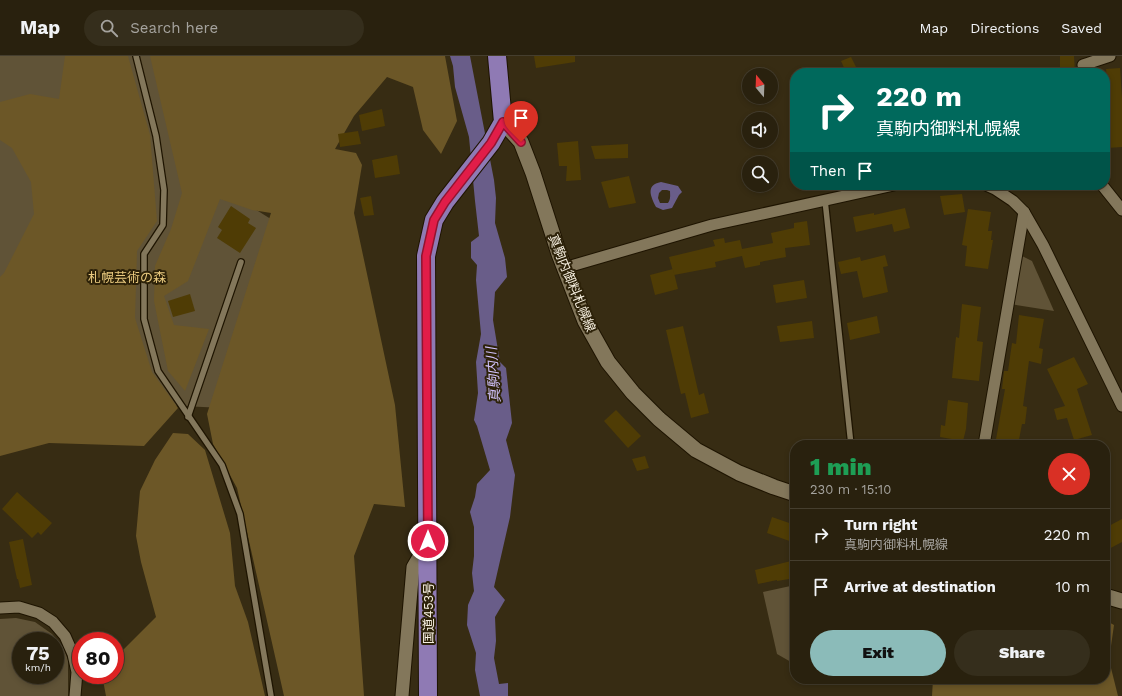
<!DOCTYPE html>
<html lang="en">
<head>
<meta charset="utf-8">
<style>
	:root { --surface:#29210e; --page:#352e1c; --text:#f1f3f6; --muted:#a5a39e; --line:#453e2e; --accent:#8bbbb9 }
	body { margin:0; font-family:"Work Sans","Noto Sans JP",sans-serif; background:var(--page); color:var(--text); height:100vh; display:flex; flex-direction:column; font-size:15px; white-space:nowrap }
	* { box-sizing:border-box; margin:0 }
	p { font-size:13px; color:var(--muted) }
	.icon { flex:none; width:22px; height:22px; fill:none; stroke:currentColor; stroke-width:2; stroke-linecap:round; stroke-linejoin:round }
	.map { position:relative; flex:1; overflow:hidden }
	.side { position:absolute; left:790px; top:384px; width:320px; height:244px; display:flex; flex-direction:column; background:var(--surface); border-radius:16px; box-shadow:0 2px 6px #0003,0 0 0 1px var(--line) }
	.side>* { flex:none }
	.top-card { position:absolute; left:790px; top:12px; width:320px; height:122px; border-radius:16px; box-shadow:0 2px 6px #0003,0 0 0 1px var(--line); background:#00695c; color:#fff; overflow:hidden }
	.needle { width:26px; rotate:341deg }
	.tools { position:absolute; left:742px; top:12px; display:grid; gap:8px }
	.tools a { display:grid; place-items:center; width:36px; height:36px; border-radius:50%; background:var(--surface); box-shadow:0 2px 6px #0003,0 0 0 1px var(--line); font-size:20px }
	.speed { position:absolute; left:12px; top:576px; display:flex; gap:8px; font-size:20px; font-weight:700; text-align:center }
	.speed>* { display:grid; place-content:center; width:52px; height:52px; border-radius:50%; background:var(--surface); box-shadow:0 2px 6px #0003,0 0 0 1px var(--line); line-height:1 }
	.speed small { font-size:10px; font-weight:400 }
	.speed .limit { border:6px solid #d22; background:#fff; color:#111 }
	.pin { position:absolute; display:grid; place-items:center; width:34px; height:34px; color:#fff; margin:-41px -17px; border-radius:50% 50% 50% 0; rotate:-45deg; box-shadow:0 0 4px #0007 }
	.pin .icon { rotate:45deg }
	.me { position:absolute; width:44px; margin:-22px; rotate:0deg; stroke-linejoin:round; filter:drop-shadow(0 0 3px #0008) }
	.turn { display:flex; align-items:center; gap:14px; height:84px; padding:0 20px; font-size:18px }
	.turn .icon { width:52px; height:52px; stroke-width:2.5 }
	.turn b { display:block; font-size:28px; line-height:34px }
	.then { display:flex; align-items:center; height:38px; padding:0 20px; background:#0003; gap:8px; font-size:15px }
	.round { display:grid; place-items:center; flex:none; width:42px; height:42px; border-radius:21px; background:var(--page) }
	.overview { display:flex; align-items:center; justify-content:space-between; height:68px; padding:0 20px }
	h1 { font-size:24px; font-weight:800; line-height:30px; color:#1e9e55 }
	.cta { display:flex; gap:8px; margin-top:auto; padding:8px 20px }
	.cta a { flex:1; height:46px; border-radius:24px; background:var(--accent); color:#111; font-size:16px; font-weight:800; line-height:46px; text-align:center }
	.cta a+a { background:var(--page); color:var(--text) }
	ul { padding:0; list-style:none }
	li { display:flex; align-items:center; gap:12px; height:52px; padding:0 20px; border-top:1px solid var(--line) }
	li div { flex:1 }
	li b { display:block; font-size:15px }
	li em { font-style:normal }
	header { display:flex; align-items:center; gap:24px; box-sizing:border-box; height:56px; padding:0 20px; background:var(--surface); border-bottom:1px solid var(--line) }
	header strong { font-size:19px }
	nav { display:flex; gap:22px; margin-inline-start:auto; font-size:14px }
	.search { width:280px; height:36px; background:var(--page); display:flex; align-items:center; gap:10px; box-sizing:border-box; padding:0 14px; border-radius:22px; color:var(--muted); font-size:15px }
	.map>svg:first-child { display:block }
	.green { fill:#605337; fill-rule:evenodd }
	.forest { fill:#6c5727 }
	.water { fill:#695d89; fill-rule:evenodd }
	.building { fill:#4f3c05 }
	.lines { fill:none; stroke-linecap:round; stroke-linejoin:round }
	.service-casing { stroke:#1e1400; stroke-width:8 }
	.minor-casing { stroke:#1e1400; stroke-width:13 }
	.tertiary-casing { stroke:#1e1400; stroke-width:15 }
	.secondary-casing { stroke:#1e1400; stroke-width:17 }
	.trunk-casing { stroke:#1e1400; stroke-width:20 }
	.service { stroke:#83775b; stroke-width:5.5 }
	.minor { stroke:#83775b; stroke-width:11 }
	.tertiary { stroke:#83775b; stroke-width:13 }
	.secondary { stroke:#83775b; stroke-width:15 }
	.trunk { stroke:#8f7ab4; stroke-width:18 }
	.route-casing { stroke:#92132f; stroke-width:10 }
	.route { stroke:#e11d48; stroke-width:7 }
	.labels { text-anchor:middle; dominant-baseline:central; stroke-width:4; stroke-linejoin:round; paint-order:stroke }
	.park-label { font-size:13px; fill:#ebcb7f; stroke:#2d2209 }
	.street-label { font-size:13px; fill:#f8f1e2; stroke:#2d2209 }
	.water-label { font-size:14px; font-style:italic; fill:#d1c2fc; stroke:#2d2209 }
</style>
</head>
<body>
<header>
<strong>Map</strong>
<div class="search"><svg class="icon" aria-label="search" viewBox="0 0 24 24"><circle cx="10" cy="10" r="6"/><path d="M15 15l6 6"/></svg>Search here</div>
<nav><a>Map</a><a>Directions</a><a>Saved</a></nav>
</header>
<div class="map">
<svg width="1122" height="640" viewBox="0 0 1122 640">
	<rect width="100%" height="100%" fill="#372c13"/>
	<!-- green -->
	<g class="green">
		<path d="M0,0H168L194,115L274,165L223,352L0,341Z"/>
		<path d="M1022,200L1032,205L1054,255L1010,248L1013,211Z"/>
		<path d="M795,529V618L791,606L777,598L763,536Z"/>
		<path d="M16,562L35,566L52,578L63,591L68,604V640H0V563ZM21,585H55V619H21Z"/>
	</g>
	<!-- forest -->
	<g class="forest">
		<path d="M65,0H128L150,79L157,165L137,195L135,262L152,316L178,352L144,390L49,387L0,400V221L4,217L34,158L31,126L12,92L0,84V46L30,38L59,43Z"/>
		<path d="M150,0H445L457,65L441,98L423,74L413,31L387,21L354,60L335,93L356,97L362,109L354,157L395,349L405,451L374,448L354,500L364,640H284L237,432L213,388L207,358L271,157L252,154L220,143L188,225L164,240L174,269L209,273L185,335L168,315L154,245L155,210L171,173L182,137Z"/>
		<path d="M173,377L188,378L205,394L230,477L235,530L248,566L265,640H106L102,619H115V602L156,561L141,506L136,480L140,435L155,404Z"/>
		<path d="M1105,564L1114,569L1109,604L1118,640H932L933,623H1105Z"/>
	</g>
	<!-- water -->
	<g class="water">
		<path d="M450,0H470L494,124L496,142L495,167L505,202L507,221L495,236L493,264L500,306L506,312L512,367L506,384L515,419L510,461L494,531L505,544L495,561L496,585L494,602L499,628L508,627V640H480L475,614L476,597L467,569L468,549L474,535L472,517L474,500V471L470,456L475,441L477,428L490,414L477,370L474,364L478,337L476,306L481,278L476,224L477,209L471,202V186L479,180L475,145L469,81L455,31L453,10Z"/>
		<path d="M661,126L678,130L682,136L679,139L672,152L663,154L656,151C651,141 645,129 661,126ZM662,134H667L670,135C670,139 671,143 668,147H660L658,142L659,137Z"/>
	</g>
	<!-- building -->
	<g class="building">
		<path d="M534,0H575V6L536,12Z"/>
		<path d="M1060,0H1074L1075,17H1060Z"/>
		<path d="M851,1L856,11L846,16L841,5Z"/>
		<path d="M1120,12L1122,42V91L1107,92L1106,77H1109L1107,47H1109L1106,13Z"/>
		<path d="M382,53L385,70L362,75L359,59Z"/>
		<path d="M358,75L361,88L340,91L338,78Z"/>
		<path d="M578,85L581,124L566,125L567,110H559L557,87Z"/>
		<path d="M628,88V102L595,103L591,90Z"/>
		<path d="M397,99L400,118L375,122L372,104Z"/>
		<path d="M629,120L636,147L609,152L601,126Z"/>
		<path d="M962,138L965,156L944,159L940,140Z"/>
		<path d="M371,140L374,159L364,160L360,142Z"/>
		<path d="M231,150L250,163L248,167L256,172L240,197L217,182L222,174L218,171Z"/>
		<path d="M905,152L910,172L894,176L892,168L856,176L853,161L874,157V159Z"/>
		<path d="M968,153L991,156L988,175H992L991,184H993L988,213L965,210L967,190L962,189Z"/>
		<path d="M807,165L810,189L785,192L786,201L760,206V209L745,212L742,200L715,206L716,211L674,219L669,201L715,190L713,184L724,182L725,187L740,184L742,193L773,187L771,177L794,172V167Z"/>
		<path d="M885,199L888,210L883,211L888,236L863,242L857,215L841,218L838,206L860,201L861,205Z"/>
		<path d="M673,213L678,233L655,239L650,219Z"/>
		<path d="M804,224L807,242L776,247L773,229Z"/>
		<path d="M190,238L195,255L173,261L168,245Z"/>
		<path d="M962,248L981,251L977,285L983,286L979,325L952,322L956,281L959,282Z"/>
		<path d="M1019,259L1044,263L1039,292L1043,293L1041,308L1029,305L1023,350L1027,351L1025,368H1022L1018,389H995L1005,333H1002L1004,315H1008L1012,287L1016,288Z"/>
		<path d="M877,260L880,277L850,284L847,267Z"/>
		<path d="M812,265L814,282L780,286L777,270Z"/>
		<path d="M683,270L699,339L704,337L709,357L691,362L685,337L681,338L666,274Z"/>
		<path d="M1074,301L1088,328L1077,333L1092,379L1074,384L1067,362L1057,364L1054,353L1065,350L1047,313Z"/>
		<path d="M948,344L968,347L966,373L963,385L940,381L941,369L945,370Z"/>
		<path d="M616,354L641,380L628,392L604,365Z"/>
		<path d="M645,400L649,412L637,415L632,403Z"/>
		<path d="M17,436L52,467L41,479L38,476L32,482L2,453Z"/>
		<path d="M772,461L795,469V487L767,477Z"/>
		<path d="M1122,463V486L1105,495V472Z"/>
		<path d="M23,483L32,529L20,532L18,523H17L9,486Z"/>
		<path d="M795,504V520L789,522V523L777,525V524L758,528L755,514Z"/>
	</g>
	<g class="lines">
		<defs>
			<g id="service">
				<path d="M136,0L156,80L164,134L163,169L144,198V263L158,315L222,409L240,458L271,640"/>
				<path d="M825,144L851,389"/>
				<path d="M188,361L241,206"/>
			</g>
			<g id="minor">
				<path d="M1083,9L1110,0"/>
				<path d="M986,129L995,133L1013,145L1024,156L1043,189L1122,350"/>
				<path d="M1102,129L1122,154"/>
				<path d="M564,212L712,169L894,129"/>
				<path d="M984,389L1024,156"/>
				<path d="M0,552L19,551L39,557L53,566L65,580L73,598L77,616L75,640"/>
			</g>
			<path id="tertiary" d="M402,640L413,511L427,487"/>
			<g id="secondary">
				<path d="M503,66L521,86L533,117L559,198L585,265L608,306L633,337L659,363L696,394L739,417L774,431L795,438"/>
				<path d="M1105,540L1122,545"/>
			</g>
			<path id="trunk" d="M428,640L426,200L434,164L445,146L491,87L503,66L497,0"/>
		</defs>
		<!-- service casing -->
		<use href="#service" class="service-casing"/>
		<!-- minor casing -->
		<use href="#minor" class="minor-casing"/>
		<!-- tertiary casing -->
		<use href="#tertiary" class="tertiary-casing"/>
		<!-- secondary casing -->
		<use href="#secondary" class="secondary-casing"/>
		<!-- trunk casing -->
		<use href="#trunk" class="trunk-casing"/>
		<!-- service -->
		<use href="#service" class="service"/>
		<!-- minor -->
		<use href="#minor" class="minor"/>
		<!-- tertiary -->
		<use href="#tertiary" class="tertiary"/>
		<!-- secondary -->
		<use href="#secondary" class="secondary"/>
		<!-- trunk -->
		<use href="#trunk" class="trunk"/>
	</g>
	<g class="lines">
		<defs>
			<path id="route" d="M428,485L426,200L434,164L445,146L491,87L503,66L521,86"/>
		</defs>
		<!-- route casing -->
		<use href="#route" class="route-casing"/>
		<!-- route -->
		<use href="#route" class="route"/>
	</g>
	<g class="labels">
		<!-- park labels -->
		<g class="park-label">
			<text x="127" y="221">札幌芸術の森</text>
		</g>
		<!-- street labels -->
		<g class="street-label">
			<text transform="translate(572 227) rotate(68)">真駒内御料札幌線</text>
			<text transform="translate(428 557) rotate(-90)">国道453号</text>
		</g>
		<!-- water labels -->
		<g class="water-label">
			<text transform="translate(493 319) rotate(-94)">真駒内川</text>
		</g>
	</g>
</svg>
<div class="tools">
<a><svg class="needle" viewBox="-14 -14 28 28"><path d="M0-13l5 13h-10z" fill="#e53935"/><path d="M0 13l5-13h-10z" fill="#a5a39e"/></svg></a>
<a><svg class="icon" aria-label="sound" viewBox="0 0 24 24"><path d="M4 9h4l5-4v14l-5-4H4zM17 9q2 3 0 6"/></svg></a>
<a><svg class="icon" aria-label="search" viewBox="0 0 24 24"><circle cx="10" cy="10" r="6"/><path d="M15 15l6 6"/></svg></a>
</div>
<div class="speed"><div>75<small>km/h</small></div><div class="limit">80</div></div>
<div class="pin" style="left:521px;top:86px;background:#d93025"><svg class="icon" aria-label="arrive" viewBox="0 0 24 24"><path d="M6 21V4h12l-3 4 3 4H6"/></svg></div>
<svg class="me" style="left:428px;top:485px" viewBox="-20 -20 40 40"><circle r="17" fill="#e11d48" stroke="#fff" stroke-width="3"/><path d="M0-11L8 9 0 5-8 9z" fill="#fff"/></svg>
<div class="top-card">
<div class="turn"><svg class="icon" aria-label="right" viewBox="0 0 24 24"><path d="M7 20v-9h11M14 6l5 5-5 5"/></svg><div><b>220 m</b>真駒内御料札幌線</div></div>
<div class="then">Then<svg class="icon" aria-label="arrive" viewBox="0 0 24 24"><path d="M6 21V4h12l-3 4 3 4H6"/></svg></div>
</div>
<section class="side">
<div class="overview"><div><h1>1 min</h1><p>230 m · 15:10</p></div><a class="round" style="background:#d93025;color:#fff"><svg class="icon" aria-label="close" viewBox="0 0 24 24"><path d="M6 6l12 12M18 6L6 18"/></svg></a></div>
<ul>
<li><svg class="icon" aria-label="right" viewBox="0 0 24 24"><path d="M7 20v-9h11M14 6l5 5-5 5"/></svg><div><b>Turn right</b><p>真駒内御料札幌線</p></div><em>220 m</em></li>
<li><svg class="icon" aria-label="arrive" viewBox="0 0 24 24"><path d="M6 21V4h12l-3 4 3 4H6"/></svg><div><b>Arrive at destination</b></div><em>10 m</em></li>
</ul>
<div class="cta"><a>Exit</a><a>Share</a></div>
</section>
</div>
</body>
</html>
